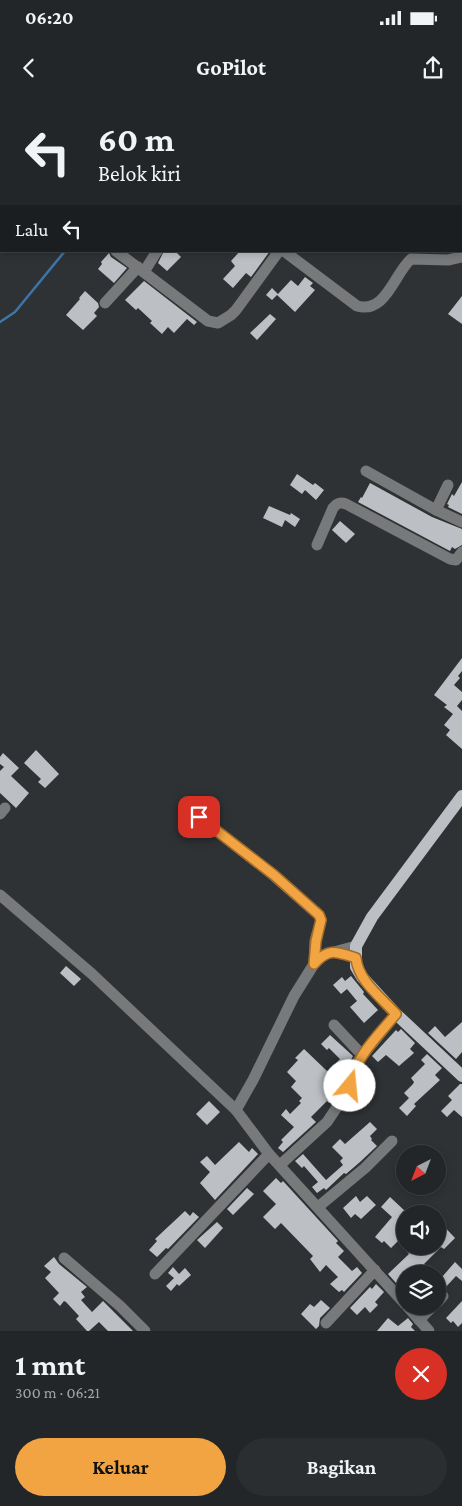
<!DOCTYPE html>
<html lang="id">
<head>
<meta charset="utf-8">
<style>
	:root { --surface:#222628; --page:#2a2e30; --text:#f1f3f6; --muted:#a2a5a8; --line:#3f4345; --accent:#f3a442 }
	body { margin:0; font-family:"Crimson Pro",serif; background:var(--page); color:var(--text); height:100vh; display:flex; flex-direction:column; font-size:19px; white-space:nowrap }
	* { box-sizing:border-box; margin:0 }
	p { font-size:16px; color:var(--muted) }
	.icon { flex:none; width:28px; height:28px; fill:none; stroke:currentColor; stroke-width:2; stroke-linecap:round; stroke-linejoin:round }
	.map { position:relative; height:1231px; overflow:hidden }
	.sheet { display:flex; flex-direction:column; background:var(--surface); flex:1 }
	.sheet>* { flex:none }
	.top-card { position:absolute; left:0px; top:0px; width:462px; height:152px; box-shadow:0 2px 8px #0003,0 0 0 1px var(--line); background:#222628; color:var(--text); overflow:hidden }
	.needle { width:32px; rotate:222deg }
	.fabs { position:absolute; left:396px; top:1045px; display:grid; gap:10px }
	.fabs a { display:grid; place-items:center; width:50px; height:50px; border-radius:50%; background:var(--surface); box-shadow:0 2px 8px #0003,0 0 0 1px var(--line); font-size:25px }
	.pin { position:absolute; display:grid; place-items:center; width:42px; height:42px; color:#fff; margin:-21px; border-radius:10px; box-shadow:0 2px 8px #0006 }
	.me { position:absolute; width:55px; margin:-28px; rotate:17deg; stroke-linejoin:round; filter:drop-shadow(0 0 4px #0008) }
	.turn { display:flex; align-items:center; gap:18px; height:105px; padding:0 15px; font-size:22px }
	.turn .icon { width:65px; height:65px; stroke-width:2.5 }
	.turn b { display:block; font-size:35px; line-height:42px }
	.then { display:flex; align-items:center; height:48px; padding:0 15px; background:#0003; gap:10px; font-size:19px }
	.round { display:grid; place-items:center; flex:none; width:52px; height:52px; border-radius:26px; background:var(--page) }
	.overview { display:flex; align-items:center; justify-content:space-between; height:85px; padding:0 15px }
	h1 { font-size:30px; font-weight:700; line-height:38px }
	.primary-button { display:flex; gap:10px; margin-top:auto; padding:10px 15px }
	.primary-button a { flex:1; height:58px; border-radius:30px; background:var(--accent); color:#111; font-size:20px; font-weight:700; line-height:58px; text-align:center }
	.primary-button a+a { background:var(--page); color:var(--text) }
	.status { display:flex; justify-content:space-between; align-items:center; height:35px; padding:0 25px; background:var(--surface); direction:ltr }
	.status svg { height:14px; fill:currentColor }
	header { display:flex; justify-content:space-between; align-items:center; height:65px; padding:0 15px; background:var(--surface); font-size:22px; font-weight:700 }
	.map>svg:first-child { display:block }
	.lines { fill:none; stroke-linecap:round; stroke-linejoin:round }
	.stream { stroke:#3e75a8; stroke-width:2.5 }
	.building { fill:#bcc0c5 }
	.minor { stroke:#77797b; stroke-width:11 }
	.major { stroke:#bcc0c4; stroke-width:12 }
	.route-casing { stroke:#9e6b2b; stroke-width:12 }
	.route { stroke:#f3a442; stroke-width:9 }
</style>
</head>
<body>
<div class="status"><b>06:20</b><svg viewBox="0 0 49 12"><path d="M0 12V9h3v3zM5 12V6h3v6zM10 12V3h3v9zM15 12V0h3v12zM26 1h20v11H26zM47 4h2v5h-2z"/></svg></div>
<header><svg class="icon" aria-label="back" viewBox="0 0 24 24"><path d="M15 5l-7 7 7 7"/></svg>GoPilot<svg class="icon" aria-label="share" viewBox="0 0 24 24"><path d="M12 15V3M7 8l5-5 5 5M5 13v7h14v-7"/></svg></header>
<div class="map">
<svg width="462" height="1231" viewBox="0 0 462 1231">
	<rect width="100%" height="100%" fill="#2e3235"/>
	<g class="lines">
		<!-- stream -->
		<g class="stream">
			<path d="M316,1L317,0"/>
			<path d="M0,222L15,212L65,151"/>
		</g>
	</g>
	<!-- building -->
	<g class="building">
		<path d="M164,151H175L181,157L167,171L158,163Z"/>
		<path d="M240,151H270L251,177L246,173L233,188L223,179L235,166L231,161Z"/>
		<path d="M109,153L111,157L127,168L114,183L98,169L102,164L101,162Z"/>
		<path d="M305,177L313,183L310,186L315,190L295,212L277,195L272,200L266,195L272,188L278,194L291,180L298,186Z"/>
		<path d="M144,181L197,222L194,225L187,219L174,233L168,227L162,234L150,223L152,221L138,208L136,210L125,200Z"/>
		<path d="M85,191L98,203L99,207L94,213L97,216L83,230L66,215L80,199L79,198Z"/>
		<path d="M462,196V224L448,214Z"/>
		<path d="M270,214L276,219L257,240L250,233Z"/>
		<path d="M297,374L313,385L315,383L324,390L316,400L305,390L302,394L290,385Z"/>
		<path d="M462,382V414L448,407L449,405L447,404L452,394L454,396Z"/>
		<path d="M370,383L432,417L462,429V445L455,449L452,447L450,451L358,402L361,397L362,398Z"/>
		<path d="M269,406L290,415L291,413L300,419L295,427L285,420L282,427L263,418Z"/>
		<path d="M340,421L355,434L346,443L332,430Z"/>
		<path d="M462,558V571L458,576L460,578L454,585L462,592V600L457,606L462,611V649L446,635L450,630L444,625L453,614L444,607L447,605L434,595Z"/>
		<path d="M36,650L59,674L45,688L38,682L41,679L24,663Z"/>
		<path d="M3,653L19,668L11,676L29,693L16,708L0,693V671L4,667L0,664V657Z"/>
		<path d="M66,866L81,879L74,886L60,873Z"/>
		<path d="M351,876L364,892L363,894L378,910L364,923L350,907L357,901L347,889L341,894L333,885L342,877L345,881Z"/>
		<path d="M462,922V952L456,959L428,933L435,926L445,937Z"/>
		<path d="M401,929L415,943L410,949L414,953L399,966L386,955L378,962L372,956L396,930L398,932Z"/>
		<path d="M330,935L353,956L343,975L332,987L338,992L333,1000L329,1003L327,1001L311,1017L316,1022L283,1052L278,1048L283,1042L281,1040L294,1027L281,1015L286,1009L290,1014L301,1003L299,1001L302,998L291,987L296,981L287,972L298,960L295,958L304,949L327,971L329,970L340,959L329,948L327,950L321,944Z"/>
		<path d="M427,954L442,968L435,975L440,980L414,1004L416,1006L407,1016L399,1008L409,998L404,993L413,984L414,982L411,978L425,964L421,960Z"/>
		<path d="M460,984H462V1017L454,1010L447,1017L441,1011L452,1000L448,996Z"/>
		<path d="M209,1001L220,1012L207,1025L196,1014Z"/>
		<path d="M370,1022L377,1029L370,1036L372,1039L371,1040L377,1046L360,1062L346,1074L344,1073L326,1090L324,1088L317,1093L312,1087L318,1082L304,1066L302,1068L295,1061L303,1054L326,1080L343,1065L340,1061L343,1058L332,1047L340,1039L345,1044Z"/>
		<path d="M239,1042L249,1052L252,1048L258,1054L215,1100L200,1083L210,1072L200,1062L207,1056L215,1065Z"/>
		<path d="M276,1078L281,1083L283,1081L338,1141L336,1143L344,1151L338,1157L352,1171L357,1167L362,1173L344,1192L342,1190L339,1192L330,1184L338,1177L326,1165L320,1172L310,1159L313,1156L281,1123L275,1129L263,1117L276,1104L263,1091Z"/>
		<path d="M247,1088L254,1094L233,1115L227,1109Z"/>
		<path d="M356,1096L360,1102L367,1096L376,1105L361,1119L355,1114L351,1118L343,1108Z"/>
		<path d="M390,1097L405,1111V1146H440L438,1143V1120L455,1138L444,1149L441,1147L424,1164L427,1167L419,1174H405L396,1183L388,1174L409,1154L398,1141L391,1148L384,1141L382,1143L375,1137L392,1117L381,1107Z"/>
		<path d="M185,1111L190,1116L193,1112L199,1117L168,1149L166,1148L157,1157L149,1150L157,1141L155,1139Z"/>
		<path d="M217,1122L223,1128L205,1148L197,1140Z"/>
		<path d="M54,1157L59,1164L87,1187L81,1192L85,1197L81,1200L92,1212L103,1201L133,1231H108L99,1222L89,1231H87L76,1219L79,1216L66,1202L64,1201L60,1206L53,1199L59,1193L45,1178L51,1172L44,1166Z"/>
		<path d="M455,1162L462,1169V1181L456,1176L444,1189L438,1191V1185L444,1178L442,1177Z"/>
		<path d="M173,1167L179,1174L185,1168L191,1175L179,1186L177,1184L171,1191L166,1186L174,1178L168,1173Z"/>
		<path d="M376,1184L384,1192L375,1202L378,1205L370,1213L365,1207L357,1215L350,1208L370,1187L372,1189Z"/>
		<path d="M321,1200L330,1208L320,1218L319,1226L316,1229L301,1214L310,1204L314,1207Z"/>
		<path d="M462,1201V1223L458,1227L453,1221L451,1223L446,1218Z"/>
		<path d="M388,1218L398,1226L408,1218L413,1224L411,1227L415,1231H377Z"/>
	</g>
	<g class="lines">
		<!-- minor -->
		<g class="minor">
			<path d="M407,1L408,0"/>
			<path d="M116,151L208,221L218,223L231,215L236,210L279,151"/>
			<path d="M284,151L357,206C386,214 394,174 411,159L448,160L462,157"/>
			<path d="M144,172L157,151"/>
			<path d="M105,203L138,167"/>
			<path d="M366,371L436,410L462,422"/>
			<path d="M436,410L448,385"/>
			<path d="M317,445L333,408C337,403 340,402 346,404L450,459L456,460L462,452"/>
			<path d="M0,714L5,708"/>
			<path d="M199,717L273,775L319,815L321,820L315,841L314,864"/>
			<path d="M0,795L92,874L236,1010"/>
			<path d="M356,846L323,855L314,864L294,896L253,980L236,1010L269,1054L405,1204"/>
			<path d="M334,925L362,955"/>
			<path d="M280,1065L327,1022L347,992L350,986V978L358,961L396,914"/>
			<path d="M318,1107L365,1068L392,1041"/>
			<path d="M64,1158L120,1206L145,1231"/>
			<path d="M155,1174L269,1054"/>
			<path d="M438,1202L443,1196"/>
			<path d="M407,1206L429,1231"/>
			<path d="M419,1220L433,1206"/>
			<path d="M326,1223L375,1170"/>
		</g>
		<!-- major -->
		<path class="major" d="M462,696L372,817L356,846V867L362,877L396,914L462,976"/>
	</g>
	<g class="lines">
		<defs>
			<path id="route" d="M199,717L274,775L319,815L321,820L316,841L314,864C329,847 337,852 356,858C358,881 382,898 396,914C377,937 355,957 350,986"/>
		</defs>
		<!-- route casing -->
		<use href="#route" class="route-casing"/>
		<!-- route -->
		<use href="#route" class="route"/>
	</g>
</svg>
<div class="fabs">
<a><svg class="needle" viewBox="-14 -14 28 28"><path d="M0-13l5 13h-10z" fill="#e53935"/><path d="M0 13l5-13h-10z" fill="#a2a5a8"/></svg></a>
<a><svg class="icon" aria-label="sound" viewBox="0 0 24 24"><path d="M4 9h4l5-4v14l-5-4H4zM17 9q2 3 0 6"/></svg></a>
<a><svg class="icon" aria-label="layers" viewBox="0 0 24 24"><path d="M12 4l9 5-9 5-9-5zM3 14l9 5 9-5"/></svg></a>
</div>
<div class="pin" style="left:199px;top:717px;background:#d93025"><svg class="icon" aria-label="arrive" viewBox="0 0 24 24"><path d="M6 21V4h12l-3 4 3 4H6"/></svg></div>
<svg class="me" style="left:350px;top:986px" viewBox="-20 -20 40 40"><circle r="19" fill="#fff"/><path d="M0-13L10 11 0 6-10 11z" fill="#f3a442"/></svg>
<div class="top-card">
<div class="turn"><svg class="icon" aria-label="left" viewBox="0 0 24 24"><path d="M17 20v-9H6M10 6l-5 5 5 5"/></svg><div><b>60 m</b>Belok kiri</div></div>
<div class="then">Lalu<svg class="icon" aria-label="left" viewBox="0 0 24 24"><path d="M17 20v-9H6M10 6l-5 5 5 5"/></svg></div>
</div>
</div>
<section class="sheet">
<div class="overview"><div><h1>1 mnt</h1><p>300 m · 06:21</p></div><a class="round" style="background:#d93025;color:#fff"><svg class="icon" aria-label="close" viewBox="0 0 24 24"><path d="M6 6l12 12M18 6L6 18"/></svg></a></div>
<div class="primary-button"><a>Keluar</a><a>Bagikan</a></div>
</section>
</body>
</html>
